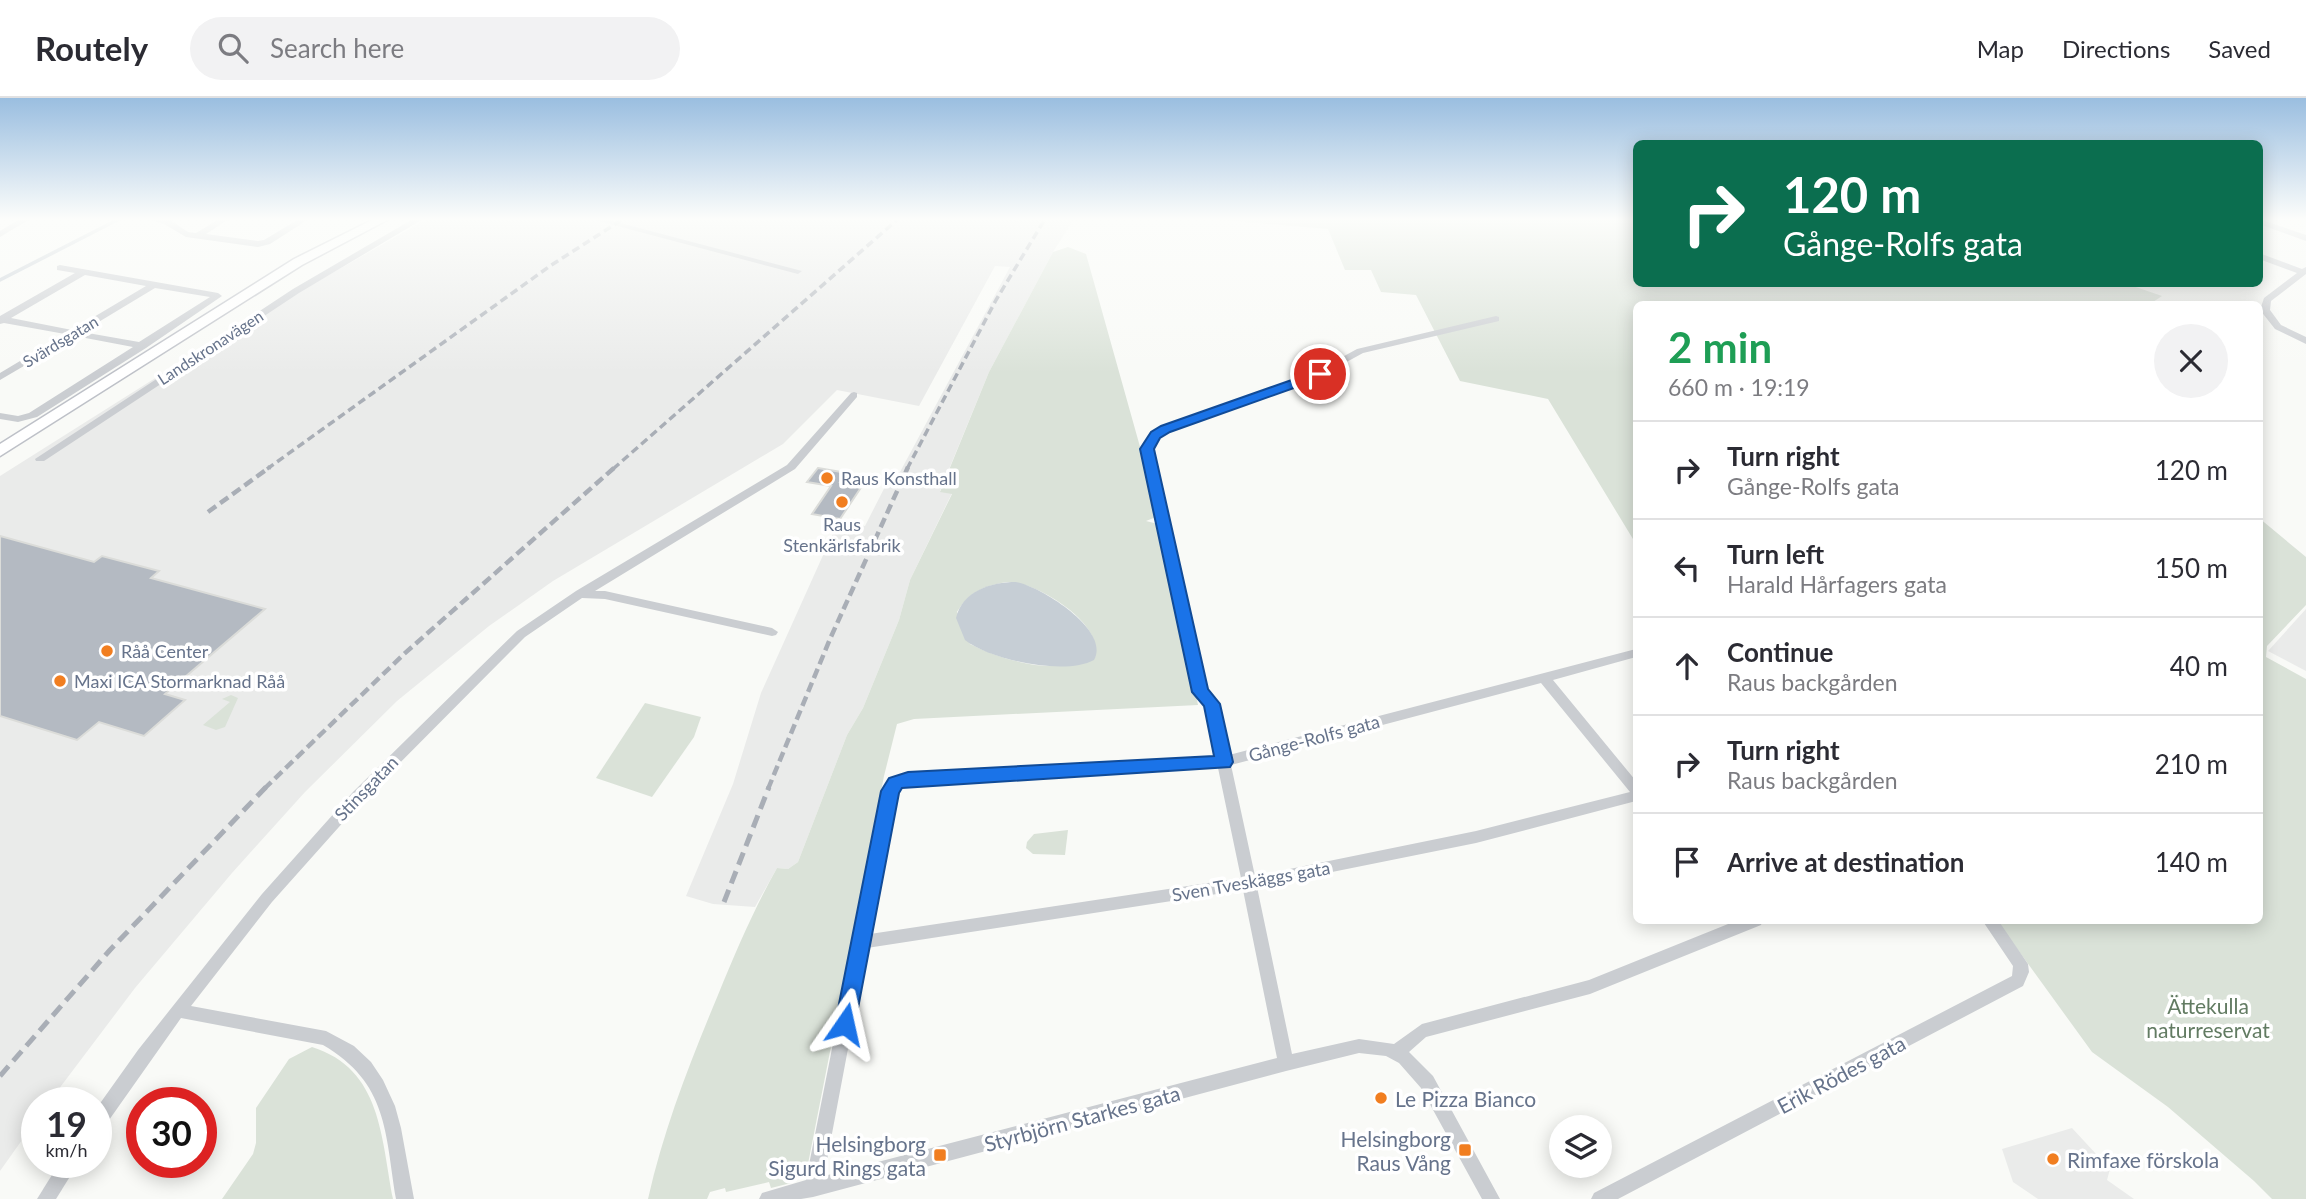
<!DOCTYPE html>
<html lang="en">
<head>
<meta charset="utf-8">
<style>
	:root { --surface:#fff; --page:#f2f2f3; --text:#2b2b33; --muted:#7c7c81; --line:#e1e1e2 }
	body { margin:0; font-family:Lato,sans-serif; background:var(--page); color:var(--text); height:100vh; display:flex; flex-direction:column; font-size:26px; white-space:nowrap }
	* { box-sizing:border-box; margin:0 }
	p { font-size:23px; color:var(--muted) }
	.icon { flex:none; width:38px; height:38px; fill:none; stroke:currentColor; stroke-width:2; stroke-linecap:round; stroke-linejoin:round }
	.map { position:relative; flex:1; overflow:hidden }
	.sheet { position:absolute; left:1633px; top:203px; width:630px; height:623px; display:flex; flex-direction:column; background:var(--surface); border-radius:10px; box-shadow:0 4px 18px #0003 }
	.sheet>* { flex:none }
	.banner { position:absolute; left:1633px; top:42px; width:630px; height:147px; border-radius:10px; box-shadow:0 4px 18px #0003; background:#0b6e4f; color:#fff; overflow:hidden }
	.buttons { position:absolute; left:1549px; top:1017px; display:grid; gap:14px }
	.buttons a { display:grid; place-items:center; width:63px; height:63px; border-radius:50%; background:var(--surface); box-shadow:0 4px 18px #0003; font-size:35px }
	.speed { position:absolute; left:21px; top:989px; display:flex; gap:14px; font-size:35px; font-weight:700; text-align:center }
	.speed>* { display:grid; place-content:center; width:91px; height:91px; border-radius:50%; background:var(--surface); box-shadow:0 4px 18px #0003; line-height:1 }
	.speed small { font-size:18px; font-weight:400 }
	.speed .limit { border:10px solid #d22; background:#fff; color:#111 }
	.pin { position:absolute; display:grid; place-items:center; width:60px; height:60px; color:#fff; margin:-30px; border:4px solid #fff; border-radius:50%; box-shadow:0 2px 7px #0007 }
	.me { position:absolute; width:77px; margin:-38px; rotate:11deg; stroke-linejoin:round; filter:drop-shadow(0 0 5px #0008) }
	.turn { display:flex; align-items:center; gap:24px; height:147px; padding:0 35px; font-size:32px }
	.turn .icon { width:91px; height:91px; stroke-width:2.5 }
	.turn b { display:block; font-size:49px; line-height:60px }
	.round { display:grid; place-items:center; flex:none; width:74px; height:74px; border-radius:37px; background:var(--page) }
	.headline { display:flex; align-items:center; justify-content:space-between; height:119px; padding:0 35px }
	h1 { font-size:42px; font-weight:700; line-height:52px; color:#1e9e55 }
	ul { padding:0; list-style:none }
	li { display:flex; align-items:center; gap:21px; height:98px; padding:0 35px; border-top:2px solid var(--line) }
	li div { flex:1 }
	li b { display:block; font-size:26px }
	li em { font-style:normal }
	header { display:flex; align-items:center; gap:42px; box-sizing:border-box; height:98px; padding:0 35px; background:var(--surface); border-bottom:2px solid var(--line) }
	header strong { font-size:33px }
	nav { display:flex; gap:38px; margin-inline-start:auto; font-size:24px }
	.search { width:490px; height:63px; background:var(--page); display:flex; align-items:center; gap:18px; box-sizing:border-box; padding:0 24px; border-radius:38px; color:var(--muted); font-size:26px }
	.map>svg:first-child { display:block }
	.built { fill:#eaebea }
	.green { fill:#dae2d8; fill-rule:evenodd }
	.water { fill:#c6ced5 }
	.lines { fill:none; stroke-linecap:round; stroke-linejoin:round }
	.stream { stroke:#c6ced5; stroke-width:3.5 }
	.building { fill:#b4bac2; stroke:#dbdcd9; stroke-width:2 }
	.secondary-casing { stroke:#bec1c8; stroke-width:3 }
	.street { fill:#cacdd1; fill-rule:evenodd }
	.secondary { fill:#fff; fill-rule:evenodd }
	.rail-far2 { stroke:#a9aeb6; stroke-width:3.5; stroke-dasharray:8 4.5; stroke-linecap:butt }
	.rail-far1 { stroke:#a9aeb6; stroke-width:4.5; stroke-dasharray:10 5; stroke-linecap:butt }
	.rail { stroke:#a9aeb6; stroke-width:5; stroke-dasharray:13 7; stroke-linecap:butt }
	.route { fill:#1a73e8; stroke:#114b97; stroke-width:2 }
	.poi-dot { fill:#f17e20; stroke:#fff; stroke-width:2.5 }
	.labels { text-anchor:middle; dominant-baseline:central; stroke-width:7; stroke-linejoin:round; paint-order:stroke }
	.far-street-label { font-size:16px; fill:#66738b; stroke:#fff }
	.poi-label { font-size:18px; fill:#66738b; stroke:#fff; text-anchor:start }
	.street-label { font-size:18px; fill:#66738b; stroke:#fff }
	.near-park-label { font-size:21px; fill:#627b62; stroke:#fff }
	.near-street-label { font-size:21px; fill:#66738b; stroke:#fff }
	.near-poi-label { font-size:21px; fill:#66738b; stroke:#fff; text-anchor:start }
</style>
</head>
<body>
<header>
<strong>Routely</strong>
<div class="search"><svg class="icon" aria-label="search" viewBox="0 0 24 24"><circle cx="10" cy="10" r="6"/><path d="M15 15l6 6"/></svg>Search here</div>
<nav><a>Map</a><a>Directions</a><a>Saved</a></nav>
</header>
<div class="map">
<svg width="2306" height="1101" viewBox="0 0 2306 1101">
	<rect width="100%" height="100%" fill="#f9faf7"/>
	<!-- built -->
	<g class="built">
		<path d="M427,121H1074L1053,154L989,274L940,393L952,395L910,482L899,522L863,610L847,637L798,764L788,771L777,770L755,809L713,806L686,798L733,686L761,595L838,424L865,428L893,373L900,374L1010,169L995,168L919,308L837,292L783,346L553,483L489,528L397,603L305,694L232,775L135,890L49,1004H37V1021L0,1073V378L222,238Z"/>
		<path d="M2306,511V573L2268,553Z"/>
		<path d="M2072,1030L2110,1071L2107,1082L2134,1101H2038L2013,1084L2002,1051Z"/>
	</g>
	<!-- green -->
	<g class="green">
		<path d="M1211,121H1636V186H2127L2162,198L2150,206H1636V446L1548,301L1460,283L1416,197L1381,194L1371,172H1345L1328,131Z"/>
		<path d="M1068,149L1086,156L1158,413L1156,419L1146,423L1162,427L1198,607L914,621L897,626L884,678L807,1071L791,1085L771,1090L769,1084L726,1094L725,1090L710,1094L707,1101H648C664,1030 690,964 718,897C736,853 754,811 777,770L788,771L798,764L847,637L863,610L899,522L910,482L952,396L940,394L989,274L1053,154ZM1008,484C1037,484 1105,526 1095,559C1058,578 1006,564 970,546L957,514C969,494 985,487 1008,484Z"/>
		<path d="M2259,420L2306,459V507L2267,548L2266,559L2306,581V1101H2272L2254,1083L2168,1009L2092,954L1997,823L2259,822Z"/>
		<path d="M231,597L238,600L225,629L216,632L203,627L230,604L222,601Z"/>
		<path d="M645,605L701,619L694,639L652,699L596,680Z"/>
		<path d="M1068,732L1065,757L1033,756L1026,750L1027,744L1034,736Z"/>
		<path d="M312,949C382,971 381,1040 393,1101H222L253,1056L256,1045V1010L289,961Z"/>
	</g>
	<!-- water -->
	<path class="water" d="M1016,484C1040,488 1111,532 1094,562C1065,578 990,562 965,542L956,520C962,493 991,484 1016,484Z"/>
	<g class="lines">
		<!-- stream -->
		<path class="stream" d="M0,182L119,121"/>
	</g>
	<!-- building -->
	<g class="building">
		<path d="M818,370L847,375L840,384L862,388L840,421L812,416L831,388L807,384Z"/>
		<path d="M0,438L94,464L102,458L159,473L151,480L265,511L165,596L185,602L144,638L99,624L77,642L0,618Z"/>
	</g>
	<g class="lines">
		<defs>
			<path id="secondary" d="M374,121H389L302,167L0,358V346L294,161Z"/>
		</defs>
		<!-- secondary casing -->
		<use href="#secondary" class="secondary-casing"/>
		<!-- street -->
		<g class="street">
			<path d="M20,121H30L0,139V133Z"/>
			<path d="M147,121L170,122L188,134L196,135L219,121H229L206,136L258,143L264,142L299,121H309L270,146L258,149L186,139L164,126Z"/>
			<path d="M413,121H423L299,195L44,363H36L35,361L293,191Z"/>
			<path d="M591,121H605L802,173L798,176Z"/>
			<path d="M2259,121L2306,137V143L2259,126Z"/>
			<path d="M2259,155L2302,171L2306,169V176L2271,203L2270,212L2281,227L2306,239V246L2275,231L2260,212L2264,200L2297,175L2259,161Z"/>
			<path d="M60,167L218,195L222,198L146,250L37,319L18,324L0,321V315L18,318L29,315L133,249L75,238L0,282V275L65,236L4,225L0,226V218L75,175L57,172V168ZM85,177L146,188L72,232L11,220ZM155,190L210,199L139,244L82,234Z"/>
			<path d="M1496,218L1499,219V223L1363,255L1310,284L1169,333L1159,339L1152,351L1206,592L1218,606L1229,657L1636,551V559L1553,582L1636,683V703L1476,745L1257,789L1292,956L1359,941L1394,946L1422,926L1589,882L1738,822H1763L1761,827L1590,896L1426,939L1409,954L1433,978L1500,1101H1482L1421,990L1399,965L1386,958L1359,955L1286,973L813,1099L801,1101H759L762,1095L806,1082L883,693L891,681L908,676L1216,659L1206,608L1194,594L1142,351L1151,335L1161,329L1304,280L1357,251ZM1541,585L1630,694L1476,733L1255,778L1231,667ZM1218,670L1241,780L870,836L896,695L901,689L908,686ZM1243,792L1277,960L824,1078L867,850Z"/>
			<path d="M854,294L857,295V299L795,371L595,493H605L772,530L778,534L776,537L772,538L605,501L582,500L525,539L363,702L272,804L191,908L326,933L354,948L371,964L383,982L395,1008L401,1030L414,1101H396C385,1034 388,985 323,947L181,920L102,1032L96,1034V1011L138,952L262,796L353,694L517,533L576,493L787,367L851,295Z"/>
			<path d="M1982,822H1998L2028,866L2029,874L2023,888L1618,1101H1591L1594,1095L2012,878L2013,868Z"/>
			<path d="M60,1064H79L56,1101H37Z"/>
		</g>
		<!-- secondary -->
		<use href="#secondary" class="secondary"/>
		<!-- rail-far2 -->
		<g class="rail-far2">
			<path d="M267,371L550,168L623,121"/>
			<path d="M613,371L898,121"/>
			<path d="M907,371L996,202L1045,121"/>
		</g>
		<!-- rail-far1 -->
		<g class="rail-far1">
			<path d="M208,414L270,369"/>
			<path d="M264,691L404,556L615,369"/>
			<path d="M768,691L830,541L908,369"/>
		</g>
		<!-- rail -->
		<g class="rail">
			<path d="M724,804L769,689"/>
			<path d="M0,978L110,852L266,689"/>
		</g>
	</g>
	<!-- sky -->
	<linearGradient id="sky" x2="0" y2="1"><stop stop-color="#9abee0"/><stop offset="0.44" stop-color="#fcfdfb"/><stop offset="1" stop-color="#fcfdfb" stop-opacity="0"/></linearGradient>
	<rect width="2306" height="275" fill="url(#sky)"/>
	<!-- route -->
	<path class="route" d="M1320,272L1325,273V279L1170,334L1160,340L1154,351L1208,591L1220,606L1233,664L1230,669L902,690L899,695L855,926L852,933L845,935L838,933L835,926L881,693L889,680L908,674L1214,658L1204,608L1192,594L1140,351L1151,334L1161,328Z"/>
	<!-- markers -->
	<g class="poi-dot">
		<circle cx="827" cy="380" r="7"/>
		<circle cx="842" cy="404" r="7"/>
		<circle cx="107" cy="553" r="7"/>
		<circle cx="60" cy="583" r="7"/>
		<circle cx="1381" cy="1000" r="7"/>
		<rect x="1458" y="1045" width="14" height="14" rx="3.5"/>
		<rect x="933" y="1050" width="14" height="14" rx="3.5"/>
		<circle cx="2053" cy="1061" r="7"/>
	</g>
	<g class="labels">
		<!-- far-street labels -->
		<g class="far-street-label">
			<text transform="translate(60 243) rotate(-31)">Svärdsgatan</text>
			<text transform="translate(210 249) rotate(-33)">Landskronavägen</text>
		</g>
		<!-- poi labels -->
		<g class="poi-label">
			<text x="841" y="380">Raus Konsthall</text>
			<text x="842" y="426" text-anchor="middle">Raus<tspan x="842" dy="21">Stenkärlsfabrik</tspan></text>
			<text x="121" y="553">Råå Center</text>
			<text x="74" y="583">Maxi ICA Stormarknad Råå</text>
		</g>
		<!-- street labels -->
		<g class="street-label">
			<text transform="translate(1314 640) rotate(-15)">Gånge-Rolfs gata</text>
			<text transform="translate(366 690) rotate(-46)">Stinsgatan</text>
			<text transform="translate(1251 783) rotate(-10)">Sven Tveskäggs gata</text>
		</g>
		<!-- near-park labels -->
		<g class="near-park-label">
			<text x="2208" y="907">Ättekulla<tspan x="2208" dy="24">naturreservat</tspan></text>
		</g>
		<!-- near-street labels -->
		<g class="near-street-label">
			<text transform="translate(1841 976) rotate(-28)">Erik Rödes gata</text>
			<text transform="translate(1082 1020) rotate(-15)">Styrbjörn Starkes gata</text>
		</g>
		<!-- near-poi labels -->
		<g class="near-poi-label">
			<text x="1395" y="1000">Le Pizza Bianco</text>
			<text x="1451" y="1040" text-anchor="end">Helsingborg<tspan x="1451" dy="24">Raus Vång</tspan></text>
			<text x="926" y="1045" text-anchor="end">Helsingborg<tspan x="926" dy="24">Sigurd Rings gata</tspan></text>
			<text x="2067" y="1061">Rimfaxe förskola</text>
		</g>
	</g>
</svg>
<div class="buttons">
<a><svg class="icon" aria-label="layers" viewBox="0 0 24 24"><path d="M12 4l9 5-9 5-9-5zM3 14l9 5 9-5"/></svg></a>
</div>
<div class="speed"><div>19<small>km/h</small></div><div class="limit">30</div></div>
<div class="pin" style="left:1320px;top:276px;background:#d93025"><svg class="icon" aria-label="arrive" viewBox="0 0 24 24"><path d="M6 21V4h12l-3 4 3 4H6"/></svg></div>
<svg class="me" style="left:845px;top:926px" viewBox="-20 -20 40 40"><path d="M0-17L14 15 0 8-14 15z" fill="#1a73e8" stroke="#fff" stroke-width="4"/></svg>
<div class="banner">
<div class="turn"><svg class="icon" aria-label="right" viewBox="0 0 24 24"><path d="M7 20v-9h11M14 6l5 5-5 5"/></svg><div><b>120 m</b>Gånge-Rolfs gata</div></div>
</div>
<section class="sheet">
<div class="headline"><div><h1>2 min</h1><p>660 m · 19:19</p></div><a class="round"><svg class="icon" aria-label="close" viewBox="0 0 24 24"><path d="M6 6l12 12M18 6L6 18"/></svg></a></div>
<ul>
<li><svg class="icon" aria-label="right" viewBox="0 0 24 24"><path d="M7 20v-9h11M14 6l5 5-5 5"/></svg><div><b>Turn right</b><p>Gånge-Rolfs gata</p></div><em>120 m</em></li>
<li><svg class="icon" aria-label="left" viewBox="0 0 24 24"><path d="M17 20v-9H6M10 6l-5 5 5 5"/></svg><div><b>Turn left</b><p>Harald Hårfagers gata</p></div><em>150 m</em></li>
<li><svg class="icon" aria-label="ahead" viewBox="0 0 24 24"><path d="M12 20V5M6 11l6-6 6 6"/></svg><div><b>Continue</b><p>Raus backgården</p></div><em>40 m</em></li>
<li><svg class="icon" aria-label="right" viewBox="0 0 24 24"><path d="M7 20v-9h11M14 6l5 5-5 5"/></svg><div><b>Turn right</b><p>Raus backgården</p></div><em>210 m</em></li>
<li><svg class="icon" aria-label="arrive" viewBox="0 0 24 24"><path d="M6 21V4h12l-3 4 3 4H6"/></svg><div><b>Arrive at destination</b></div><em>140 m</em></li>
</ul>
</section>
</div>
</body>
</html>
